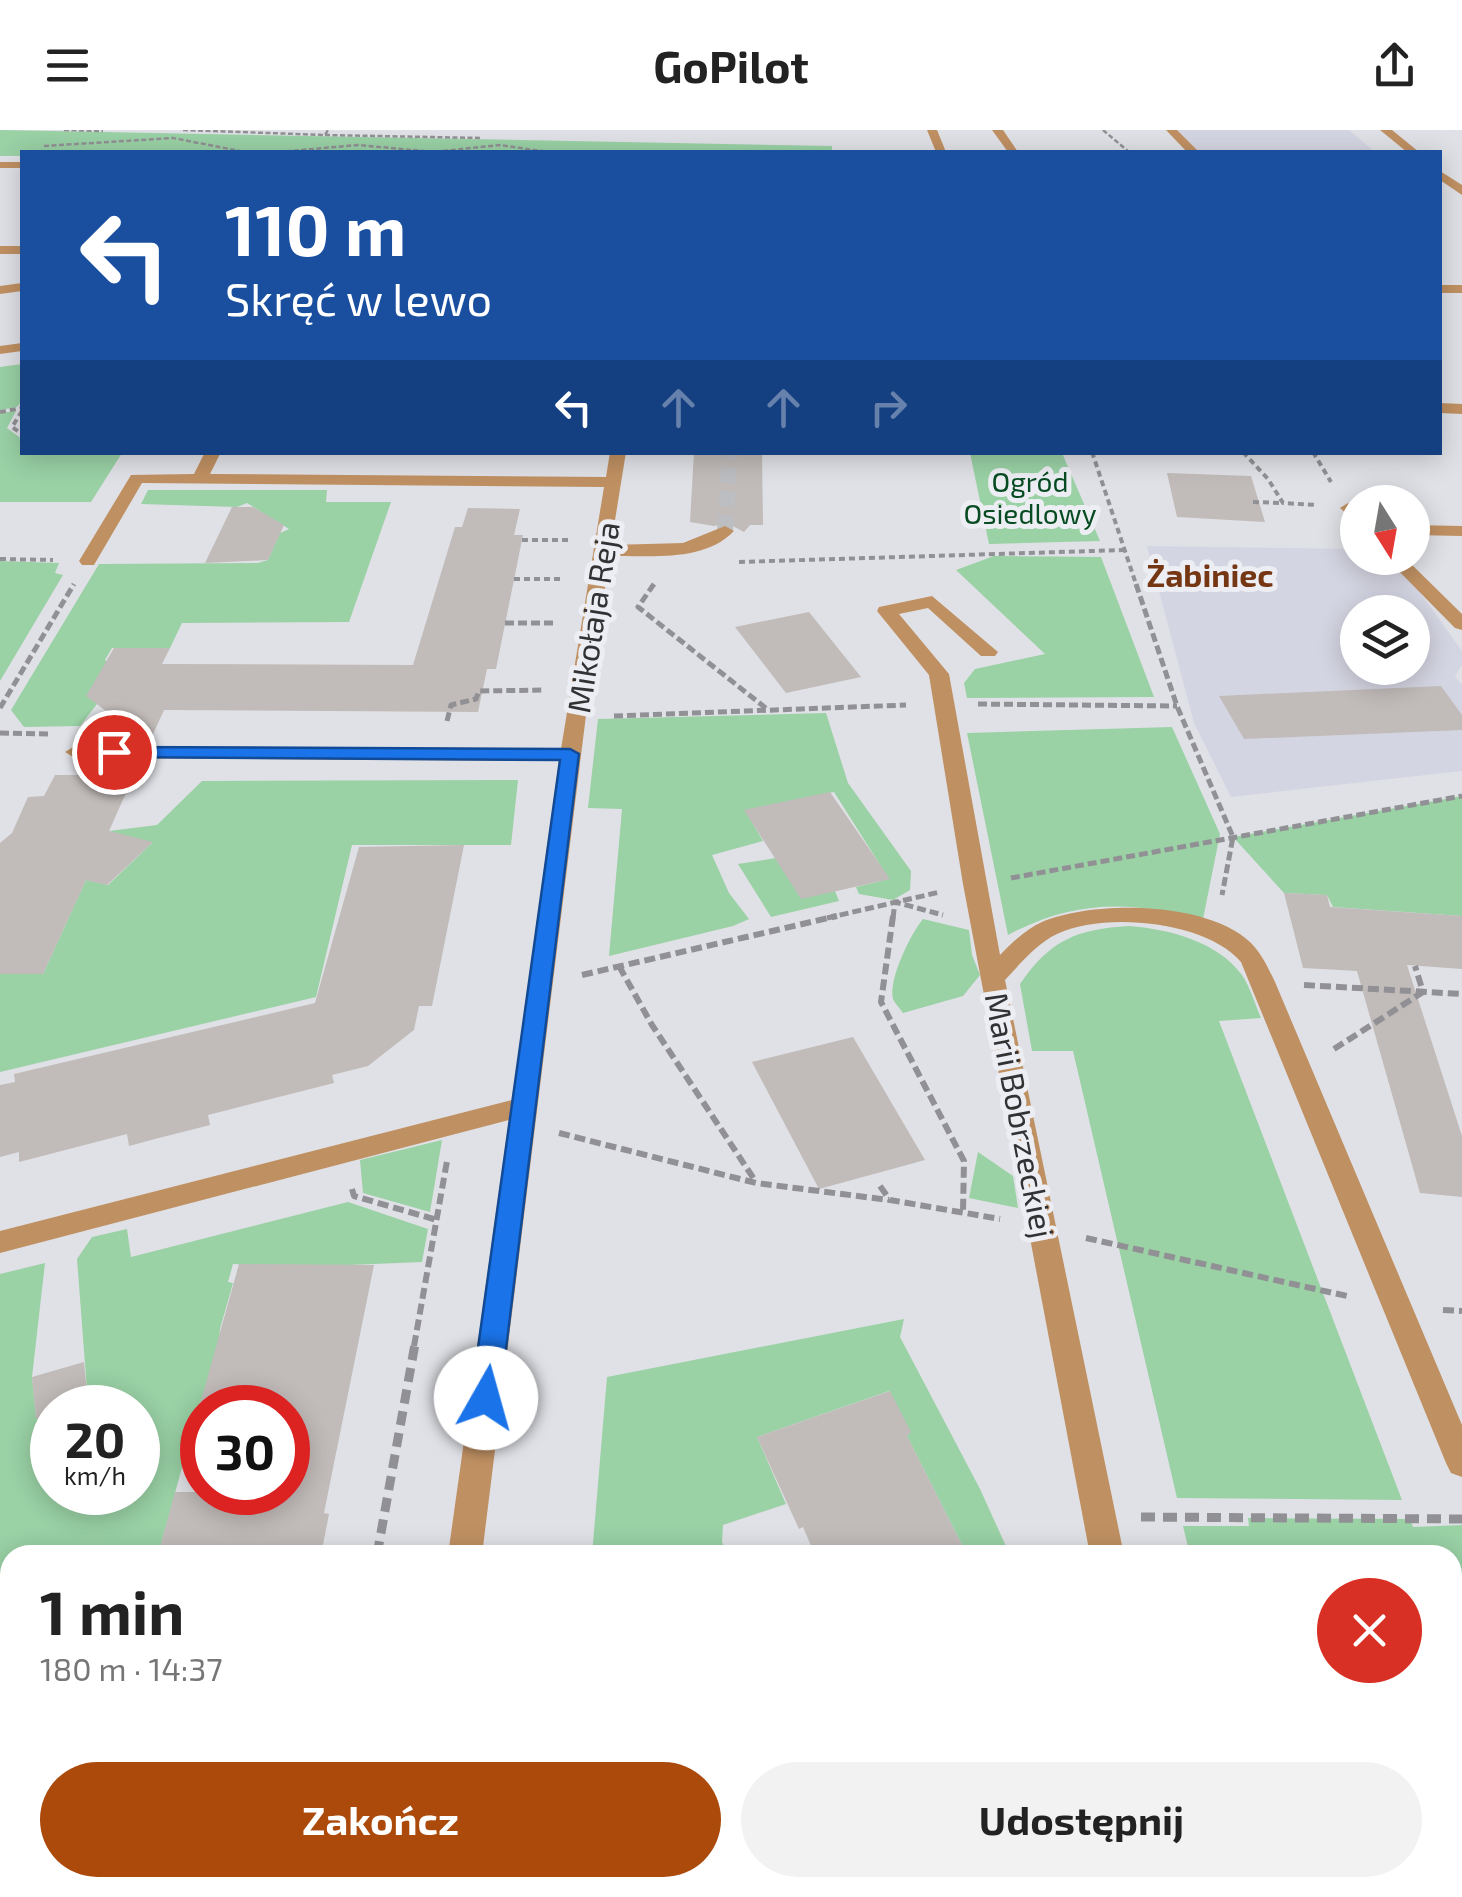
<!DOCTYPE html>
<html lang="pl">
<head>
<meta charset="utf-8">
<style>
	:root { --surface:#fff; --page:#f2f2f2; --text:#222; --muted:#767676; --accent:#ab4a0b }
	body { margin:0; font-family:"Exo 2",sans-serif; background:var(--page); color:var(--text); height:100vh; display:flex; flex-direction:column; font-size:38px; white-space:nowrap }
	* { box-sizing:border-box; margin:0 }
	p { font-size:32px; color:var(--muted) }
	.icon { flex:none; width:55px; height:55px; fill:none; stroke:currentColor; stroke-width:2; stroke-linecap:round; stroke-linejoin:round }
	.map { position:relative; flex:1; overflow:hidden }
	.panel { position:absolute; left:0px; top:1415px; width:1462px; height:352px; display:flex; flex-direction:column; background:var(--surface); border-radius:30px 30px 0 0; box-shadow:0 5px 25px #0003 }
	.panel>* { flex:none }
	.top-card { position:absolute; left:20px; top:20px; width:1422px; height:305px; border-radius:0px; box-shadow:0 5px 25px #0003; background:#1a4fa0; color:#fff; overflow:hidden }
	.needle { width:65px; rotate:169deg }
	.controls { position:absolute; left:1340px; top:355px; display:grid; gap:20px }
	.controls a { display:grid; place-items:center; width:90px; height:90px; border-radius:50%; background:var(--surface); box-shadow:0 5px 25px #0003; font-size:50px }
	.speed { position:absolute; left:30px; top:1255px; display:flex; gap:20px; font-size:50px; font-weight:700; text-align:center }
	.speed>* { display:grid; place-content:center; width:130px; height:130px; border-radius:50%; background:var(--surface); box-shadow:0 5px 25px #0003; line-height:1 }
	.speed small { font-size:25px; font-weight:400 }
	.speed .limit { border:15px solid #d22; background:#fff; color:#111 }
	.pin { position:absolute; display:grid; place-items:center; width:85px; height:85px; color:#fff; margin:-42px; border:5px solid #fff; border-radius:50%; box-shadow:0 2px 10px #0007 }
	.me { position:absolute; width:110px; margin:-55px; rotate:7deg; stroke-linejoin:round; filter:drop-shadow(0 0 8px #0008) }
	.turn { display:flex; align-items:center; gap:35px; height:210px; padding:0 40px; font-size:45px }
	.turn .icon { width:130px; height:130px; stroke-width:2.5 }
	.turn b { display:block; font-size:70px; line-height:85px }
	.lanes { display:flex; align-items:center; height:95px; padding:0 40px; background:#0003; justify-content:center; gap:50px; direction:ltr }
	.lanes .off { opacity:.35 }
	.round { display:grid; place-items:center; flex:none; width:105px; height:105px; border-radius:52px; background:var(--page) }
	.overview { display:flex; align-items:center; justify-content:space-between; height:170px; padding:0 40px }
	h1 { font-size:60px; font-weight:700; line-height:75px }
	.action { display:flex; gap:20px; margin-top:auto; padding:20px 40px }
	.action a { flex:1; height:115px; border-radius:60px; background:var(--accent); color:#fff; font-size:40px; font-weight:700; line-height:115px; text-align:center }
	.action a+a { background:var(--page); color:var(--text) }
	header { display:flex; justify-content:space-between; align-items:center; height:130px; padding:0 40px; background:var(--surface); font-size:45px; font-weight:700 }
	.map>svg:first-child { display:block }
	.built { fill:#d4d5e2; fill-rule:evenodd }
	.green { fill:#9ad1a5 }
	.building { fill:#c1bbb9 }
	.lines { fill:none; stroke-linecap:round; stroke-linejoin:round }
	.minor-tunnel { stroke:#bdbec2; stroke-width:16; stroke-dasharray:16 8; stroke-linecap:butt }
	.path-far4 { stroke:#919195; stroke-width:2.5; stroke-dasharray:5 2.5; stroke-linecap:butt }
	.path-far3 { stroke:#919195; stroke-width:4; stroke-dasharray:6 4; stroke-linecap:butt }
	.path-far2 { stroke:#919195; stroke-width:5; stroke-dasharray:9 4; stroke-linecap:butt }
	.path-far1 { stroke:#919195; stroke-width:6; stroke-dasharray:11 5; stroke-linecap:butt }
	.path { stroke:#919195; stroke-width:9; stroke-dasharray:14 8; stroke-linecap:butt }
	.minor { fill:#bf9062; fill-rule:evenodd }
	.route { fill:#1a73e8; stroke:#114b97; stroke-width:2.5 }
	.labels { text-anchor:middle; dominant-baseline:central; stroke-width:10; stroke-linejoin:round; paint-order:stroke }
	.far-park-label { font-size:28px; fill:#074b22; stroke:#edeef3 }
	.far-quarter-label { font-size:32px; font-weight:bold; fill:#753614; stroke:#edeef3 }
	.street-label { font-size:32px; fill:#323234; stroke:#edeef3 }
</style>
</head>
<body>
<header><svg class="icon" aria-label="menu" viewBox="0 0 24 24"><path d="M4 6h16M4 12h16M4 18h16"/></svg>GoPilot<svg class="icon" aria-label="share" viewBox="0 0 24 24"><path d="M12 15V3M7 8l5-5 5 5M5 13v7h14v-7"/></svg></header>
<div class="map">
<svg width="1462" height="1767" viewBox="0 0 1462 1767">
	<rect width="100%" height="100%" fill="#e0e1e6"/>
	<!-- built -->
	<g class="built">
		<path d="M1177,0H1349L1375,22H1199Z"/>
		<path d="M1147,416L1357,419L1358,428H1395L1462,521V535L1455,546L1462,555V641L1231,667L1194,593ZM1358,482H1412V538H1358Z"/>
	</g>
	<!-- green -->
	<g class="green">
		<path d="M0,0L832,16V22L0,26Z"/>
		<path d="M22,234V271L17,277L0,280V237Z"/>
		<path d="M16,281L7,298L22,309V322L122,323L91,372H0V283Z"/>
		<path d="M970,323H1062L1100,411L989,414Z"/>
		<path d="M148,360H327L326,372H391L349,492L182,493L170,518H112L105,530L112,536L97,574L80,596L24,597L11,580L99,434L258,433L268,430L280,403L289,399L247,373L237,377L141,374Z"/>
		<path d="M994,426L1101,427L1154,567L967,568L964,553L975,539L1045,524L956,440Z"/>
		<path d="M0,431L59,433L55,443L63,445L0,551Z"/>
		<path d="M826,583L848,653L911,741L910,760L893,770L859,764L856,757L889,749L834,662L745,680L763,711L712,725L729,763L749,789L733,796L609,826L622,679L588,678L598,589Z"/>
		<path d="M1172,597L1220,704L1203,789C1130,771 1075,769 1008,805L967,603Z"/>
		<path d="M518,650L511,715H352L316,867L0,942V844H43L86,750L108,755L152,713L109,701L157,695L202,651Z"/>
		<path d="M1462,666V786L1333,777L1327,765L1284,763L1233,707Z"/>
		<path d="M776,728L801,768L835,761L839,771L771,787L738,734Z"/>
		<path d="M923,789L969,800L972,825L980,845L963,866L903,883C900,878 895,874 893,869C888,850 911,803 923,789Z"/>
		<path d="M1129,796C1168,799 1217,811 1242,845C1250,857 1255,874 1261,888L1219,891L1402,1370L1177,1368L1073,921H1032L1020,854C1050,810 1077,799 1129,796Z"/>
		<path d="M442,1010L430,1082L363,1063L360,1030Z"/>
		<path d="M978,1022L1013,1046L1018,1078L969,1068Z"/>
		<path d="M348,1072L428,1099L422,1132L349,1135L348,1139L233,1134L228,1152L233,1153L220,1199L215,1272H200L158,1425H10V1758H66L63,1767H0V1144L45,1133L32,1247L36,1288L52,1284V1362H138V1278L75,1277L88,1273L77,1129L92,1107L127,1099L131,1127Z"/>
		<path d="M904,1189L900,1207L980,1359L1010,1425H967L907,1306L910,1302L889,1261L757,1307L786,1374L723,1395L722,1412L728,1425H592L607,1247Z"/>
		<path d="M1248,1388L1410,1389L1413,1397L1462,1395V1609H1453L1452,1425H1190L1183,1396H1249Z"/>
		<path d="M1452,1618H1462V1726L1453,1723Z"/>
		<path d="M1266,1758H1353L1356,1767L1204,1766L1266,1765Z"/>
	</g>
	<!-- building -->
	<g class="building">
		<path d="M694,322H762L763,395H750L744,402L727,393L714,396L690,392Z"/>
		<path d="M1167,343L1251,346L1265,392L1177,387Z"/>
		<path d="M232,377H253L284,395L268,430L205,433Z"/>
		<path d="M468,378L520,379L514,405H523L496,539H487L478,582L164,580L149,613L86,566L114,518H170L162,534L413,535L455,397H462Z"/>
		<path d="M809,482L861,547L786,563L735,497Z"/>
		<path d="M1441,556L1462,585V600L1244,609L1219,566Z"/>
		<path d="M55,645H134L109,701L153,712L107,755L86,750L43,844H0V713L12,703L28,667L44,666Z"/>
		<path d="M830,662L890,749L801,769L744,680Z"/>
		<path d="M464,715L432,876H419L414,900L368,936L332,945L334,953L208,985L210,995L155,1009L129,1016L127,1004L19,1032V1022L0,1027V955L15,952L14,944L315,873L359,717Z"/>
		<path d="M1284,763L1327,765L1330,777L1462,786V839L1407,835L1462,1006V1067L1420,1063L1357,841L1303,838Z"/>
		<path d="M853,907L925,1030L819,1059L752,932Z"/>
		<path d="M239,1134L374,1135L324,1383L329,1384L321,1425H158L175,1362H288V1278H199Z"/>
		<path d="M84,1232L88,1274L52,1278V1284L36,1289L32,1247Z"/>
		<path d="M890,1261L911,1302L907,1306L967,1425H815L803,1397L799,1399L757,1307Z"/>
	</g>
	<g class="lines">
		<!-- minor-tunnel -->
		<path class="minor-tunnel" d="M725,401L730,322"/>
		<!-- path-far4 -->
		<g class="path-far4">
			<path d="M64,0L103,1"/>
			<path d="M183,0L325,5L328,0"/>
			<path d="M1103,0L1129,22"/>
			<path d="M325,5L482,8"/>
			<path d="M44,16L173,8L245,22"/>
			<path d="M279,22L358,15L434,22L499,15L549,22"/>
		</g>
		<!-- path-far3 -->
		<g class="path-far3">
			<path d="M22,281L12,297L22,304"/>
			<path d="M0,282L22,278"/>
			<path d="M1092,322L1137,457"/>
			<path d="M1243,322L1268,349L1283,373L1317,375"/>
			<path d="M1313,322L1331,352"/>
			<path d="M1253,372L1282,373"/>
			<path d="M522,410H572"/>
			<path d="M0,429L53,430"/>
			<path d="M739,432L1123,420"/>
			<path d="M514,449H561"/>
		</g>
		<!-- path-far2 -->
		<g class="path-far2">
			<path d="M654,454L638,477L767,579"/>
			<path d="M1136,454L1177,576L1233,707L1222,765"/>
			<path d="M505,493H555"/>
			<path d="M978,574L1177,576"/>
			<path d="M0,578L74,454"/>
			<path d="M614,586L906,575"/>
			<path d="M447,591L451,575L476,569L479,561L545,560"/>
			<path d="M0,603L49,604"/>
			<path d="M1011,748L1462,666"/>
			<path d="M827,788L940,762"/>
			<path d="M893,788L895,772L943,785"/>
		</g>
		<!-- path-far1 -->
		<g class="path-far1">
			<path d="M893,786L881,872L964,1031L963,1081"/>
			<path d="M619,836L652,895L756,1052"/>
			<path d="M582,845L837,786"/>
			<path d="M1304,855L1462,864"/>
			<path d="M1334,919L1423,862L1415,836"/>
			<path d="M559,1003L756,1053L889,1070"/>
			<path d="M880,1056L890,1070L1000,1089"/>
			<path d="M352,1059L354,1066L437,1090"/>
			<path d="M1086,1108L1347,1166"/>
			<path d="M1443,1180L1462,1181"/>
			<path d="M414,1216L447,1031"/>
		</g>
		<!-- path -->
		<g class="path">
			<path d="M1141,1387L1462,1389"/>
			<path d="M377,1425L415,1214"/>
			<path d="M1452,1609H1462"/>
			<path d="M316,1767L318,1758"/>
		</g>
		<!-- minor -->
		<g class="minor">
			<path d="M927,0H937L946,22H936Z"/>
			<path d="M992,0H1003L1018,22H1008Z"/>
			<path d="M1166,0H1177L1199,22H1187Z"/>
			<path d="M1380,0H1392L1419,22H1407Z"/>
			<rect x="0" y="32" width="22" height="6"/>
			<path d="M1440,41L1462,55V65L1440,50Z"/>
			<rect x="0" y="116" width="22" height="8"/>
			<path d="M22,153V161L0,164V156Z"/>
			<rect x="1440" y="155" width="22" height="8"/>
			<path d="M22,213V221L0,224V216Z"/>
			<path d="M1440,273L1462,274V284L1440,283Z"/>
			<path d="M205,322H221L210,344L606,347L610,322H626L611,415L683,413L725,396L734,401C703,433 650,425 610,426L590,553L482,1425H448L509,990L0,1123V1101L512,970L559,631L75,628L65,622L75,616L561,619L604,357L142,353L94,435H82L79,431L131,345L194,344Z"/>
			<path d="M1348,373L1358,378V394L1340,378Z"/>
			<path d="M1412,395L1462,396V406L1412,405Z"/>
			<path d="M1386,428H1405L1462,484V500L1455,498Z"/>
			<path d="M932,466L998,522L995,526H981L928,478L899,484L949,544L1000,825C1013,812 1026,799 1042,792C1094,770 1208,771 1251,813C1262,824 1268,838 1275,852L1462,1295V1347L1451,1343L1446,1333L1241,832C1207,791 1104,781 1057,804C1036,814 1021,833 1005,850L1124,1425H1090L963,754L929,545L877,481L879,477Z"/>
			<path d="M403,1758H441L440,1767H400Z"/>
			<path d="M1154,1758H1192L1195,1767H1155Z"/>
		</g>
	</g>
	<!-- route -->
	<path class="route" d="M114,617L570,619L579,624L500,1268L496,1277L486,1281L475,1277L471,1268L560,630L107,627V618Z"/>
	<g class="labels">
		<!-- far-park labels -->
		<g class="far-park-label">
			<text x="1030" y="351">Ogród<tspan x="1030" dy="32">Osiedlowy</tspan></text>
		</g>
		<!-- far-quarter labels -->
		<g class="far-quarter-label">
			<text x="1210" y="444">Żabiniec</text>
		</g>
		<!-- street labels -->
		<g class="street-label">
			<text transform="translate(592 487) rotate(-81)">Mikołaja Reja</text>
			<text transform="translate(1021 985) rotate(79)">Marii Bobrzeckiej</text>
		</g>
	</g>
</svg>
<div class="controls">
<a><svg class="needle" viewBox="-14 -14 28 28"><path d="M0-13l5 13h-10z" fill="#e53935"/><path d="M0 13l5-13h-10z" fill="#767676"/></svg></a>
<a><svg class="icon" aria-label="layers" viewBox="0 0 24 24"><path d="M12 4l9 5-9 5-9-5zM3 14l9 5 9-5"/></svg></a>
</div>
<div class="speed"><div>20<small>km/h</small></div><div class="limit">30</div></div>
<div class="pin" style="left:114px;top:622px;background:#d93025"><svg class="icon" aria-label="arrive" viewBox="0 0 24 24"><path d="M6 21V4h12l-3 4 3 4H6"/></svg></div>
<svg class="me" style="left:486px;top:1268px" viewBox="-20 -20 40 40"><circle r="19" fill="#fff"/><path d="M0-13L10 11 0 6-10 11z" fill="#1a73e8"/></svg>
<div class="top-card">
<div class="turn"><svg class="icon" aria-label="left" viewBox="0 0 24 24"><path d="M17 20v-9H6M10 6l-5 5 5 5"/></svg><div><b>110 m</b>Skręć w lewo</div></div>
<div class="lanes"><svg class="icon" aria-label="left" viewBox="0 0 24 24"><path d="M17 20v-9H6M10 6l-5 5 5 5"/></svg><svg class="icon off" aria-label="ahead" viewBox="0 0 24 24"><path d="M12 20V5M6 11l6-6 6 6"/></svg><svg class="icon off" aria-label="ahead" viewBox="0 0 24 24"><path d="M12 20V5M6 11l6-6 6 6"/></svg><svg class="icon off" aria-label="right" viewBox="0 0 24 24"><path d="M7 20v-9h11M14 6l5 5-5 5"/></svg></div>
</div>
<section class="panel">
<div class="overview"><div><h1>1 min</h1><p>180 m · 14:37</p></div><a class="round" style="background:#d93025;color:#fff"><svg class="icon" aria-label="close" viewBox="0 0 24 24"><path d="M6 6l12 12M18 6L6 18"/></svg></a></div>
<div class="action"><a>Zakończ</a><a>Udostępnij</a></div>
</section>
</div>
</body>
</html>
